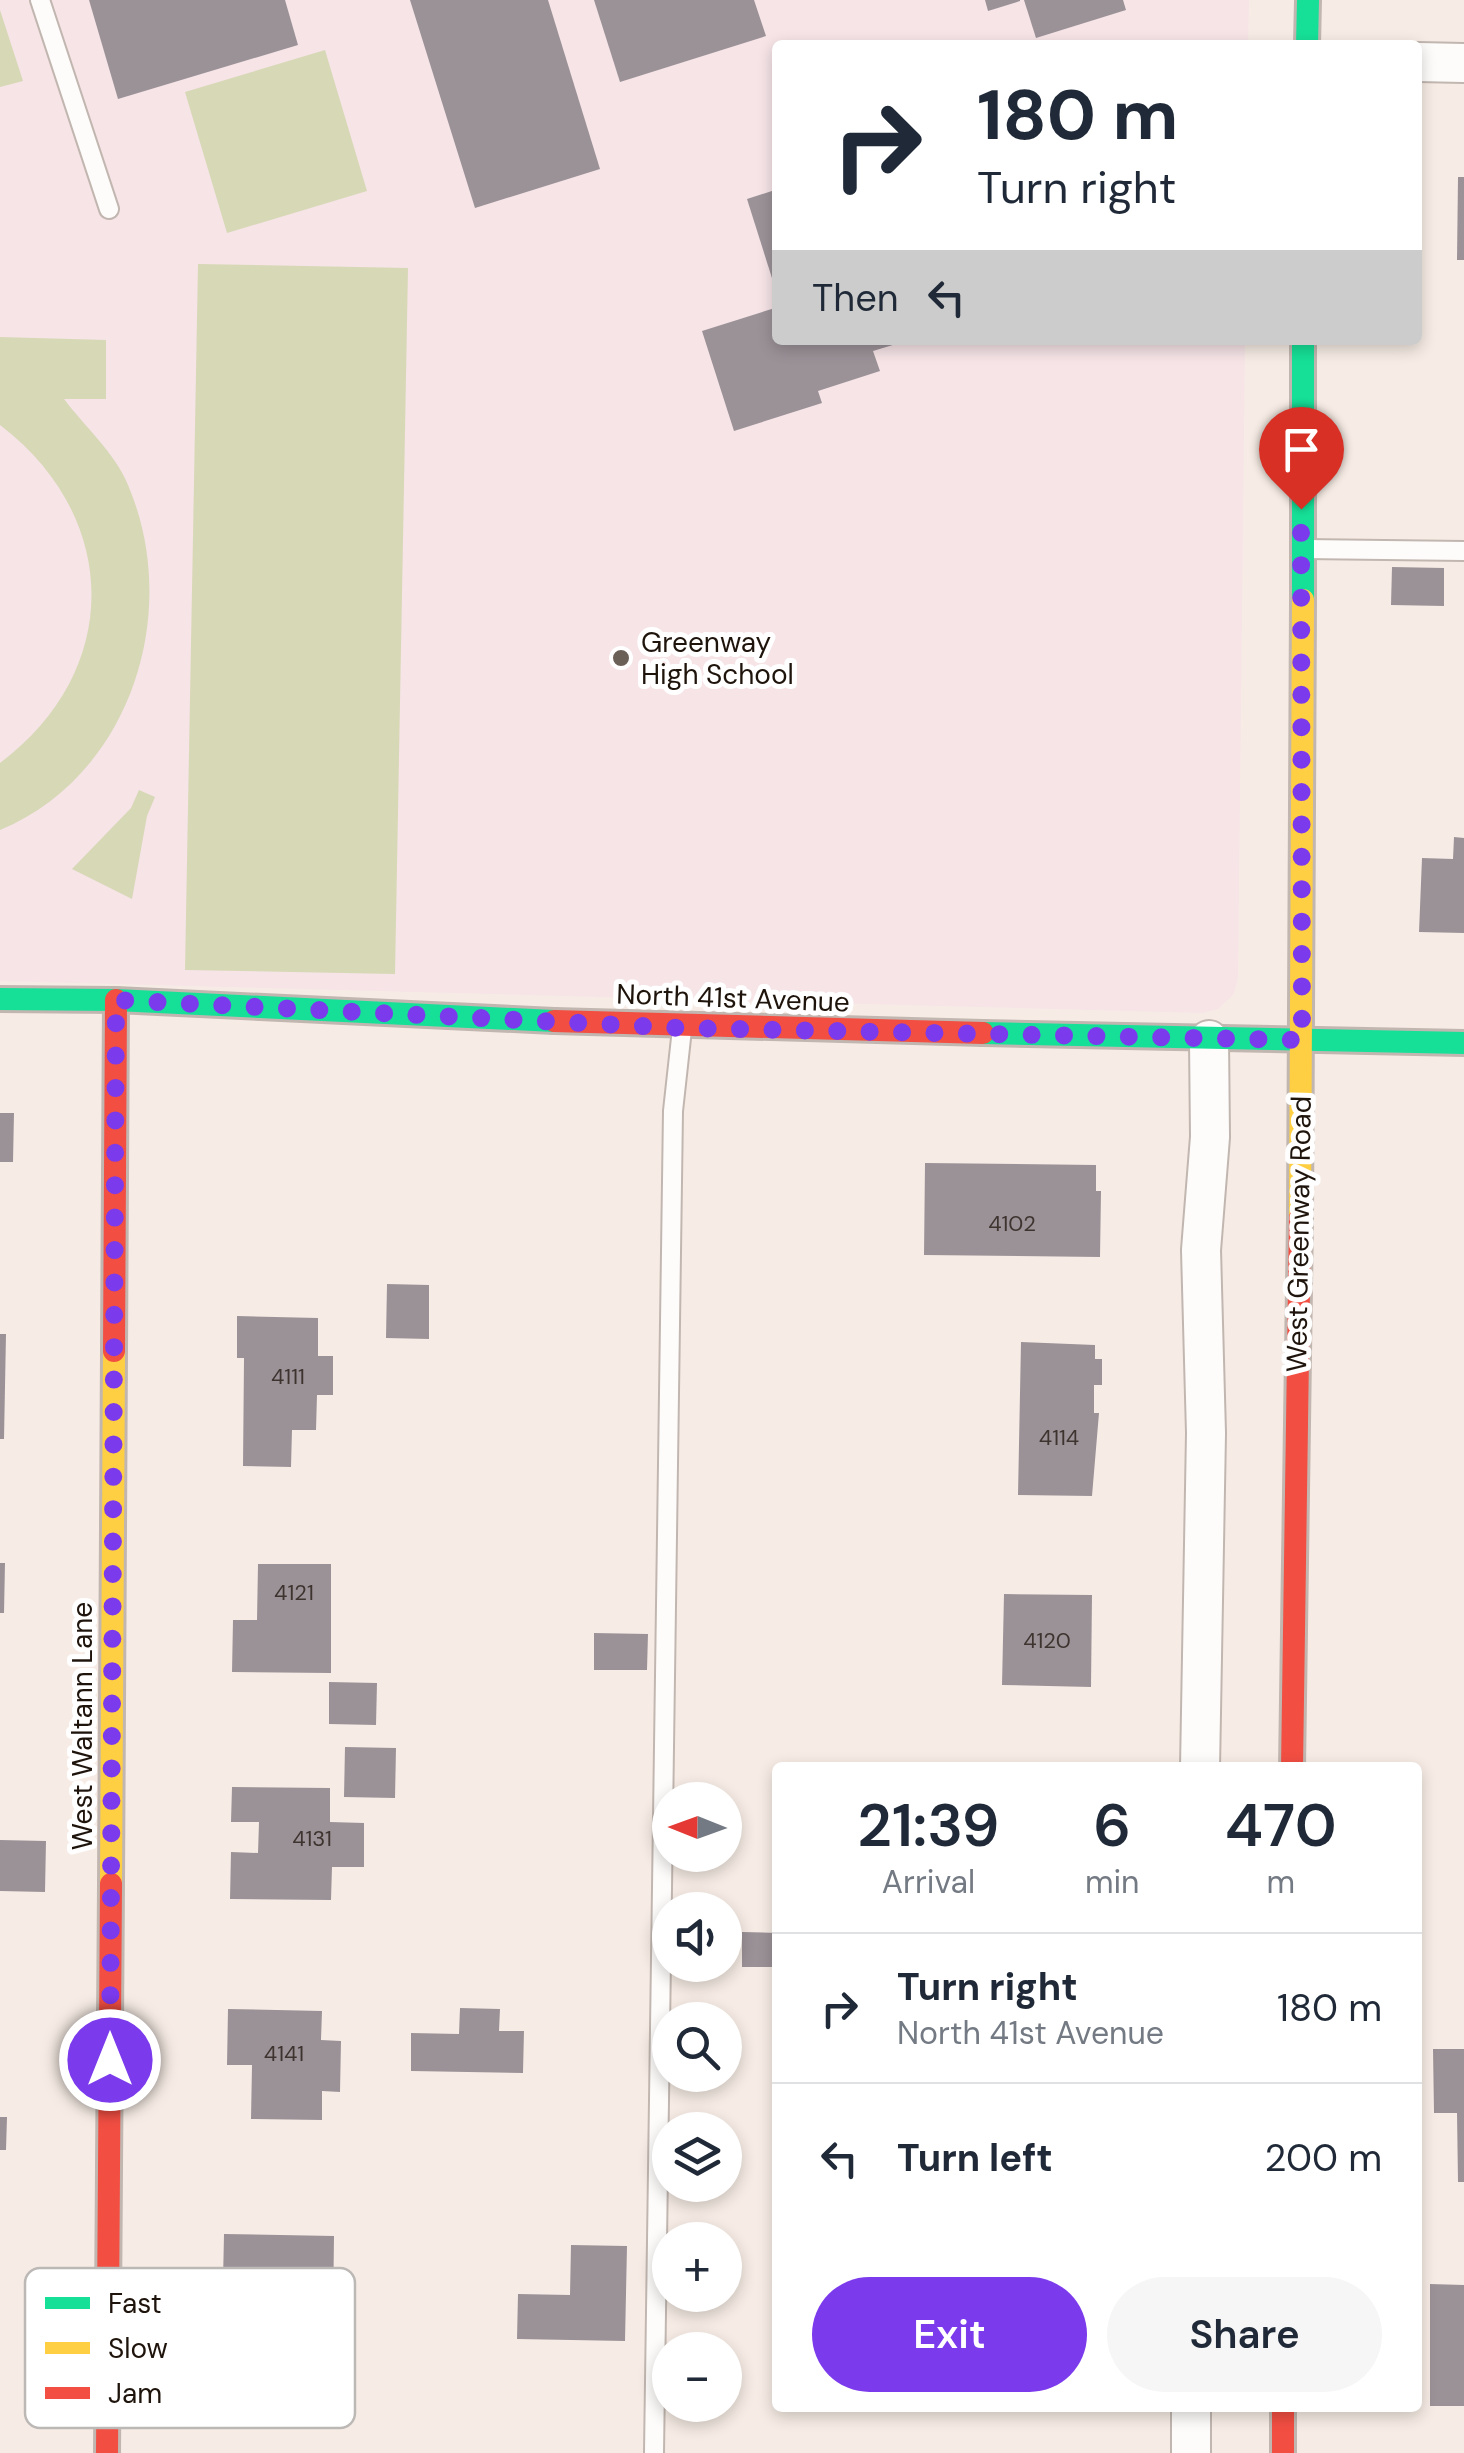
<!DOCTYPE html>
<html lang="en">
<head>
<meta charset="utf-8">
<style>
	:root { --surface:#fff; --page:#f6f6f7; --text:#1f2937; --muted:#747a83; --line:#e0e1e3; --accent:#7c3aed }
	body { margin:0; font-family:"DM Sans",sans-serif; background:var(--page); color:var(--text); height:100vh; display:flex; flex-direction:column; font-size:38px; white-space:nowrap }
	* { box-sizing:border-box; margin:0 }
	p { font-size:32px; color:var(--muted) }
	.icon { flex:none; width:55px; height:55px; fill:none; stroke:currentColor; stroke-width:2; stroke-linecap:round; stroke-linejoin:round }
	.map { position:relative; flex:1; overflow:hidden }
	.details { position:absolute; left:772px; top:1762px; width:650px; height:650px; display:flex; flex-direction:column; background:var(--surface); border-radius:10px; box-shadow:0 5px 15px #0003 }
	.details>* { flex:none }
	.top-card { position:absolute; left:772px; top:40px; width:650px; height:305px; border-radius:10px; box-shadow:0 5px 15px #0003; background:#fff; color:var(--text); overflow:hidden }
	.needle { width:65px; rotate:271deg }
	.buttons { position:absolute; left:652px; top:1782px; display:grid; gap:20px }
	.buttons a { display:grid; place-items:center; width:90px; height:90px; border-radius:50%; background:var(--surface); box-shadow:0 5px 15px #0003; font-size:50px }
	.pin { position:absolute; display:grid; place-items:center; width:85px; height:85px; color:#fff; margin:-102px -42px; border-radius:50% 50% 50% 0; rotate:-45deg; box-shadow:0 0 10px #0007 }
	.pin .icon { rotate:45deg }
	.me { position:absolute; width:110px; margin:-55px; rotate:0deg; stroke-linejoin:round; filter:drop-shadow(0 0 8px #0008) }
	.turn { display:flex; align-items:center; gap:35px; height:210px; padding:0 40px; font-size:45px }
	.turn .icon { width:130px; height:130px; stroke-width:2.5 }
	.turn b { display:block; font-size:70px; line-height:85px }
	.then { display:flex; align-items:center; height:95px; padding:0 40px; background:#0003; gap:20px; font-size:38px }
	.eta { display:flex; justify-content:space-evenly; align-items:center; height:170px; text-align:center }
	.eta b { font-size:60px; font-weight:600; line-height:70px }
	.primary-button { display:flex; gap:20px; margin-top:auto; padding:20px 40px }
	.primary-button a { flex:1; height:115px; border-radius:60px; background:var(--accent); color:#fff; font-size:40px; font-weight:600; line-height:115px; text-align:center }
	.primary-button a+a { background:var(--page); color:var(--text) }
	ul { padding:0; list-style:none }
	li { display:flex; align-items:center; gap:30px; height:150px; padding:0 40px; border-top:2px solid var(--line) }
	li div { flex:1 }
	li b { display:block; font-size:38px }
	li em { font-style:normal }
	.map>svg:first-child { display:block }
	.education { fill:#f6e4e7 }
	.green { fill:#d7d8b6 }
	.building { fill:#9b9298 }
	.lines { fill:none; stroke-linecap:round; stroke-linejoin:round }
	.lane-casing { stroke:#c2b7b0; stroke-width:22 }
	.street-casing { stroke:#c2b7b0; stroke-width:42 }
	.fast-casing { stroke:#c2b7b0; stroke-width:28 }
	.slow-casing { stroke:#c2b7b0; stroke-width:28 }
	.jam-casing { stroke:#c2b7b0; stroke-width:28 }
	.lane { stroke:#fefcfb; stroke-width:18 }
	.street { stroke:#fefcfb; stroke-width:38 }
	.fast { stroke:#16e098; stroke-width:22 }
	.slow { stroke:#ffcf43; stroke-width:22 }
	.jam { stroke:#f24e42; stroke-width:22 }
	.route { stroke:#7c3aed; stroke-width:18; stroke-dasharray:0 32.4 }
	.poi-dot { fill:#6b6058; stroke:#fff; stroke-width:4 }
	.labels { text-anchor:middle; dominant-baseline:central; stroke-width:10; stroke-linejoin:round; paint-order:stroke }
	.number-label { font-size:22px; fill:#3e342f }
	.poi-label { font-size:28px; fill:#1f140c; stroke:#fff; text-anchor:start }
	.street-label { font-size:28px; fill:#1f140c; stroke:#fff }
	.key { fill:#fff; stroke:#bcb8b6; stroke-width:2.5 }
	.key-label { font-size:28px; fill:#1f140c }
</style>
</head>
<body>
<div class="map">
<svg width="1464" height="2453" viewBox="0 0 1464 2453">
	<rect width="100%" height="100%" fill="#f7ece5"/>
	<!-- education -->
	<path class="education" d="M0,0H1249L1248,45H778V340H1245L1238,977L1234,994L1218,1009L1203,1013L0,981Z"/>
	<!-- green -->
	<g class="green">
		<path d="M0,10L23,81L0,87Z"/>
		<path d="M325,50L367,191L227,233L185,92Z"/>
		<path d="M198,264L408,268L395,974L185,970Z"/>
		<path d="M0,337L106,340V399H64C85,427 115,453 128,485C182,611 132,775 0,830V763C123,671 121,517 0,425Z"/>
		<path d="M139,790L155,797L147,816L132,899L72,869L131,808Z"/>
	</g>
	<!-- building -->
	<g class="building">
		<path d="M89,0H285L298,45L118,99Z"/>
		<path d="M410,0H548L600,169L475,208Z"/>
		<path d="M594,0H754L766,36L620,82Z"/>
		<path d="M985,0H1020V1L988,11Z"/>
		<path d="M1024,0H1123L1126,10L1036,38Z"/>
		<path d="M1458,177H1464V260H1457Z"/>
		<path d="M778,189V294H777L747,199Z"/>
		<path d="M778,307V340L906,341L873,351L880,371L818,391L822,403L734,431L702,331Z"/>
		<path d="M1392,567L1444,568V606L1391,605Z"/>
		<path d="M1454,837L1464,838V933L1419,932L1422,858L1453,859Z"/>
		<path d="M0,1113H14L13,1162H0Z"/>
		<path d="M925,1163L1096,1165V1191H1101L1100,1257L924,1255Z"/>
		<path d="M387,1284L429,1285V1339L386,1338Z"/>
		<path d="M237,1316L318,1318V1356H333V1395H317L316,1430H292L291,1467L243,1466L244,1358H237Z"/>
		<path d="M0,1334H6L4,1439H0Z"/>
		<path d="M1021,1342L1095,1345V1359H1102V1385H1094V1413H1099L1092,1496L1018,1495Z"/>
		<path d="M0,1563H5L4,1613H0Z"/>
		<path d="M258,1564H331V1673L232,1672L233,1620H257Z"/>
		<path d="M1004,1594L1092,1595L1091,1687L1002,1685Z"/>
		<path d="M594,1633L648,1634L647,1670H594Z"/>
		<path d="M329,1682L377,1683L376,1725L329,1724Z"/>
		<path d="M345,1747L396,1748L395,1798L344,1797Z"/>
		<path d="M232,1787L330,1788V1822L364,1823V1867H332L331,1900L230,1899L231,1852L258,1853L259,1822H231Z"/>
		<path d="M0,1840L46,1841L45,1892L0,1891Z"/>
		<path d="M742,1932L778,1933V1967H742Z"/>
		<path d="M460,2008L500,2009L499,2031H524L523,2073L411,2071V2033L459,2034Z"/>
		<path d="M228,2009L322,2011L321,2040L341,2041L340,2092L322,2091V2120L251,2119L252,2065H227Z"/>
		<path d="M1433,2049H1464V2182H1458L1457,2113H1434Z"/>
		<path d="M0,2117H7L6,2150H0Z"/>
		<path d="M224,2234L334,2236L333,2317L322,2316V2346L242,2344L243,2282L223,2281Z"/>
		<path d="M571,2245L627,2246L625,2341L517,2339L518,2294L570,2295Z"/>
		<path d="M1430,2284L1464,2285V2406H1430Z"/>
	</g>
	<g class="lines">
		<defs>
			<g id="lane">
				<path d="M40,0L109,209"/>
				<path d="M1305,549L1464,551"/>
				<path d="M654,2453L673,1111L682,1029"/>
			</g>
			<g id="street">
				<path d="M1418,62L1464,63"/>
				<path d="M1200,1768L1206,1433L1201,1250L1210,1137L1209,1040"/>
				<path d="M1191,2453V2408"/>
			</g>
			<g id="fast">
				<path d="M1307,45L1308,0"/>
				<path d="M1303,600V340"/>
				<path d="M0,999L116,1000L554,1021"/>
				<path d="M983,1033L1464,1043"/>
			</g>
			<g id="slow">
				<path d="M1300,1218L1303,600"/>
				<path d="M111,1884L114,1351"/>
			</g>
			<g id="jam">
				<path d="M554,1021L983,1033"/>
				<path d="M114,1351L116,1000"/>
				<path d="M1292,1768L1300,1218"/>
				<path d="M1283,2408V2453"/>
				<path d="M107,2453L111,1884"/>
			</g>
		</defs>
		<!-- lane casing -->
		<use href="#lane" class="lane-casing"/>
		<!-- street casing -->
		<use href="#street" class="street-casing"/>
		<!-- fast casing -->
		<use href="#fast" class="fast-casing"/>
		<!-- slow casing -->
		<use href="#slow" class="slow-casing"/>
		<!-- jam casing -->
		<use href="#jam" class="jam-casing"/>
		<!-- lane -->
		<use href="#lane" class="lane"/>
		<!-- street -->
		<use href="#street" class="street"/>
		<!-- fast -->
		<use href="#fast" class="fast"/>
		<!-- slow -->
		<use href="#slow" class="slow"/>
		<!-- jam -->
		<use href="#jam" class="jam"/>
	</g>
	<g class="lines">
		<!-- route -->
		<path class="route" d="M110,2060L116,1000L682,1028L1302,1040L1301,509"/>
	</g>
	<!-- markers -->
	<circle class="poi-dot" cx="621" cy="658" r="10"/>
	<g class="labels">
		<!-- number labels -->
		<g class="number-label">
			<text x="1012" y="1223">4102</text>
			<text x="288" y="1376">4111</text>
			<text x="1059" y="1437">4114</text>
			<text x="294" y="1592">4121</text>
			<text x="1047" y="1640">4120</text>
			<text x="312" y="1838">4131</text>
			<text x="284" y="2053">4141</text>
		</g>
		<!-- poi labels -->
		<g class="poi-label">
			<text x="641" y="642">Greenway<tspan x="641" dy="32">High School</tspan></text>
		</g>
		<!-- street labels -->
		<g class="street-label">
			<text transform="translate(733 998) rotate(2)">North 41st Avenue</text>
			<text transform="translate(1299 1234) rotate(-89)">West Greenway Road</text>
			<text transform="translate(82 1726) rotate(-90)">West Waltann Lane</text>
		</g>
	</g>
	<!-- legend -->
	<rect x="25" y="2268" width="330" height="160" rx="15" class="key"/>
	<rect x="45" y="2297" width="45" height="12" fill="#16e098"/>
	<rect x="45" y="2342" width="45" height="12" fill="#ffcf43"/>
	<rect x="45" y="2387" width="45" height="12" fill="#f24e42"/>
	<g class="key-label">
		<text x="108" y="2313">Fast</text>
		<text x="108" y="2358">Slow</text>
		<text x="108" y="2403">Jam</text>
	</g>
</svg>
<div class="buttons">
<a><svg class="needle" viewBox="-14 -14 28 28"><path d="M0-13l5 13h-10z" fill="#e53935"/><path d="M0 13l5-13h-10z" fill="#747a83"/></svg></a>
<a><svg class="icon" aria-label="sound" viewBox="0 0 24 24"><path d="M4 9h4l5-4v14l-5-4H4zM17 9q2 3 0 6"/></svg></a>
<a><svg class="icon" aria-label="search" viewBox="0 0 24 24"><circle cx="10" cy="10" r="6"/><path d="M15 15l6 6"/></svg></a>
<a><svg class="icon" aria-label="layers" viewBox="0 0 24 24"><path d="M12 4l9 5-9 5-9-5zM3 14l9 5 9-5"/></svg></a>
<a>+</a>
<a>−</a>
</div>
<div class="pin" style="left:1301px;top:509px;background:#d93025"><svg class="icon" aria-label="arrive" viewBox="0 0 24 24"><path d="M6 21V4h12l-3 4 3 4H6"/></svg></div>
<svg class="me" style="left:110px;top:2060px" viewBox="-20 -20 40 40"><circle r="17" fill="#7c3aed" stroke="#fff" stroke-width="3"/><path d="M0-11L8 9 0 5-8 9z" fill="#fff"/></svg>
<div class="top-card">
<div class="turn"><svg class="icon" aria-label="right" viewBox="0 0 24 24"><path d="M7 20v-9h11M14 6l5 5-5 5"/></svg><div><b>180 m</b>Turn right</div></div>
<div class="then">Then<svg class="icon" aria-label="left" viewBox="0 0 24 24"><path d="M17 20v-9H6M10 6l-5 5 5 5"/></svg></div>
</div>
<section class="details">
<div class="eta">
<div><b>21:39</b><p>Arrival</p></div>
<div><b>6</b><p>min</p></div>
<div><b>470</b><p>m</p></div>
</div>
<ul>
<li><svg class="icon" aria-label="right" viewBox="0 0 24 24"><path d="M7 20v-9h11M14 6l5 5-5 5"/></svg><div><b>Turn right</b><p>North 41st Avenue</p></div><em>180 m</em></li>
<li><svg class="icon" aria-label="left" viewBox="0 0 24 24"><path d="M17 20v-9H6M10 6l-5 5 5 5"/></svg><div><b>Turn left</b></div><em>200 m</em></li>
</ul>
<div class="primary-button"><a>Exit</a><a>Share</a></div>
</section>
</div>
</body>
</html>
